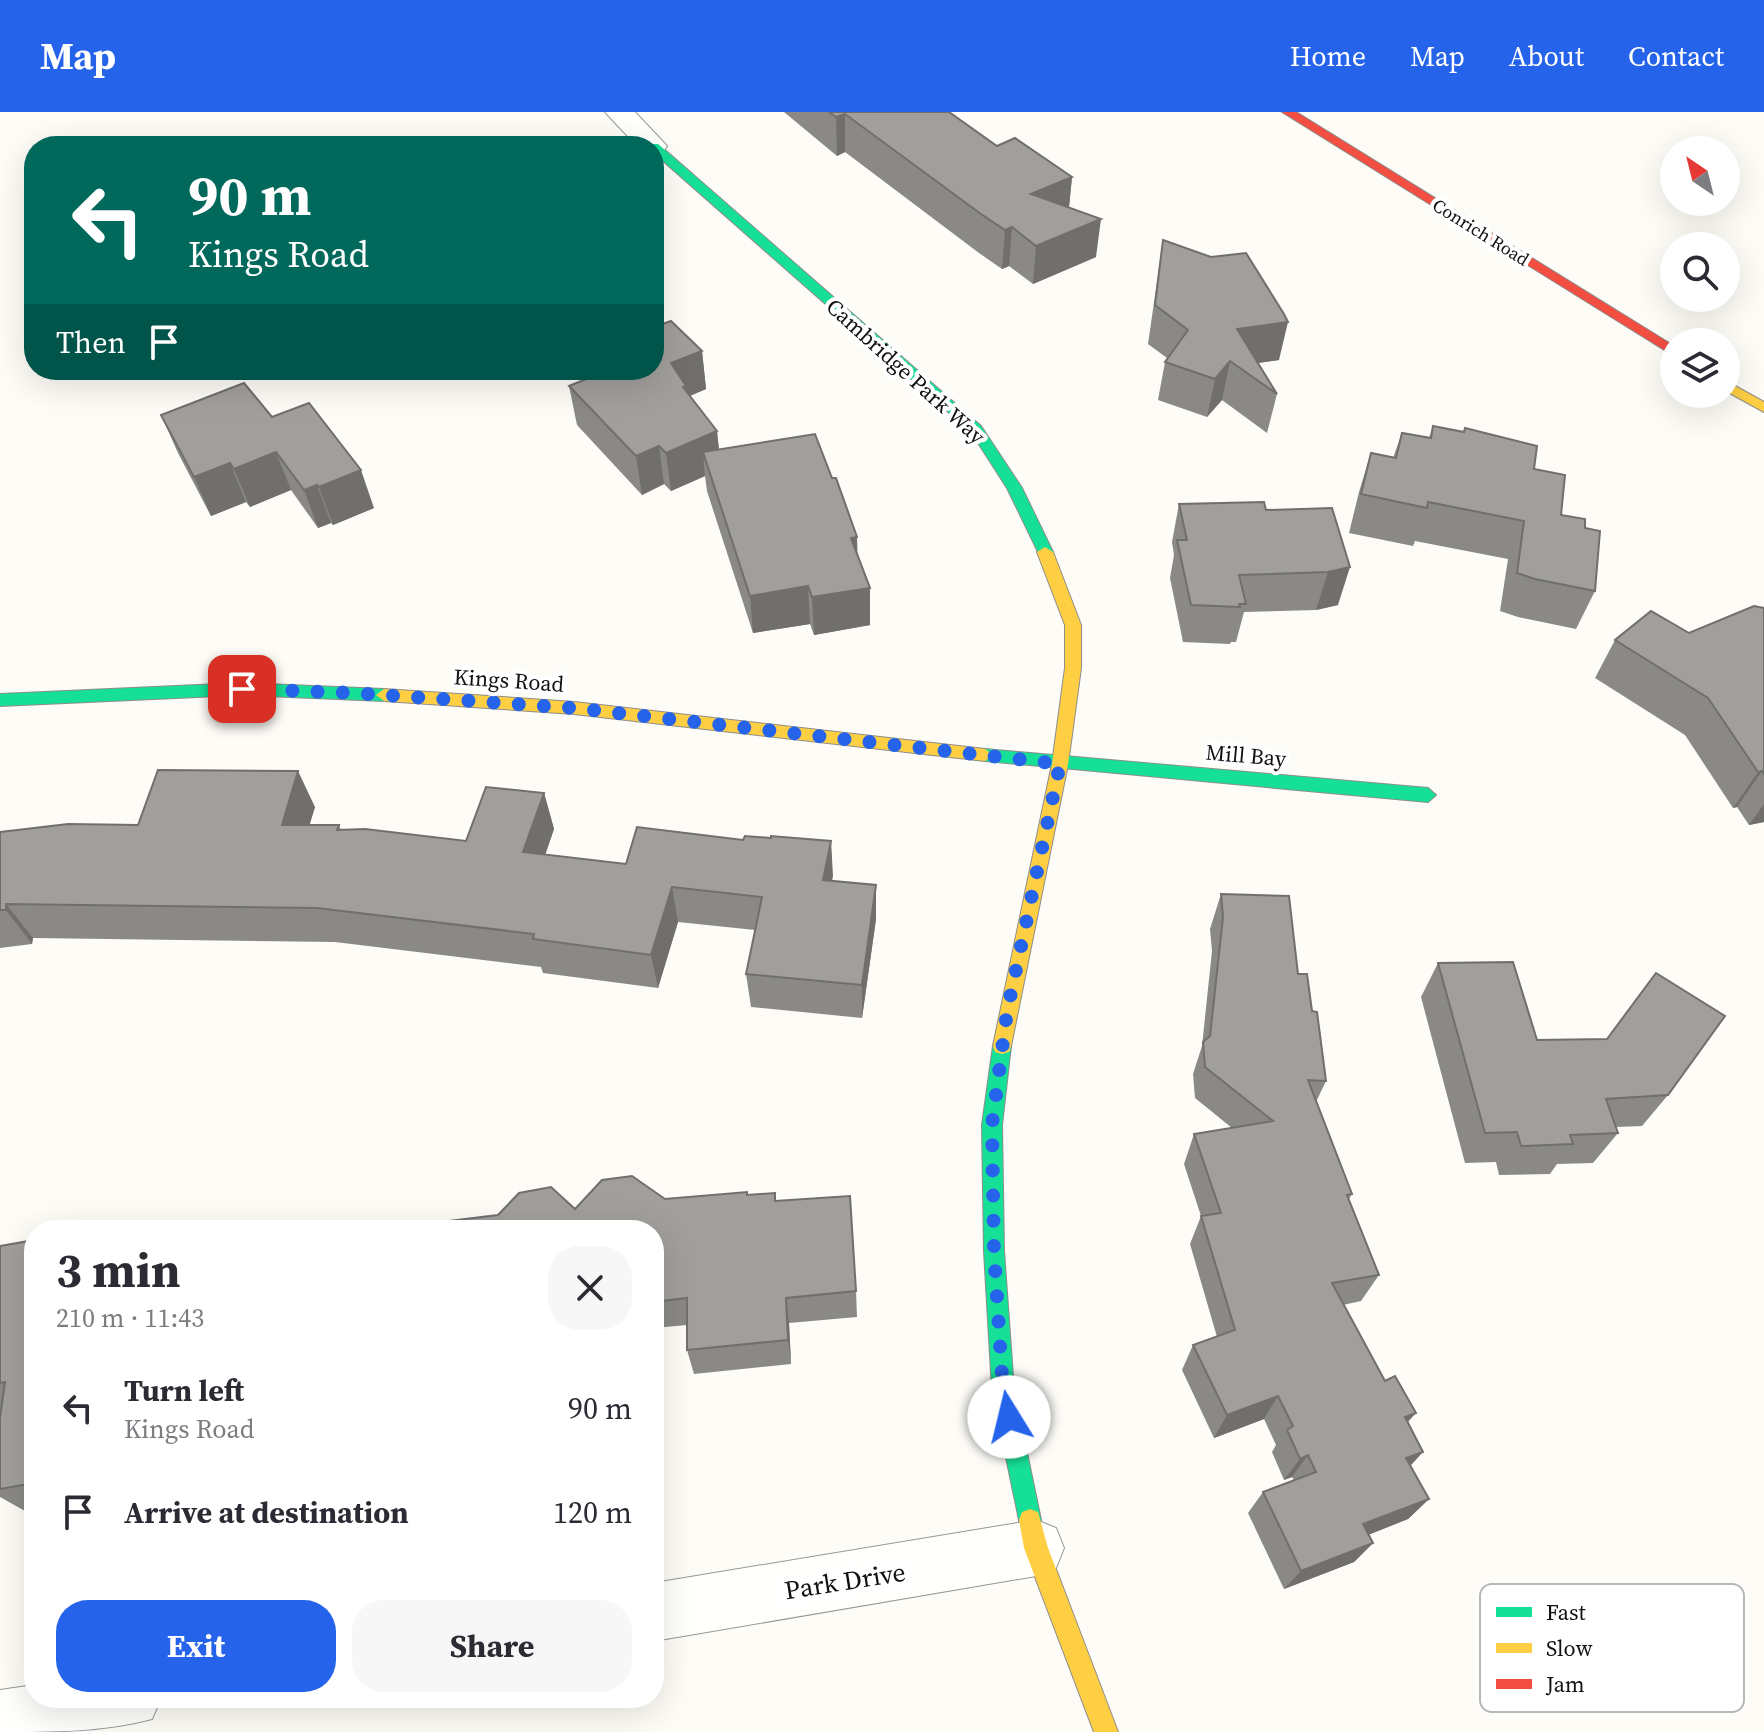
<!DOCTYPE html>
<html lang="en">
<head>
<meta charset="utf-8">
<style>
	:root { --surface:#fff; --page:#f7f7f7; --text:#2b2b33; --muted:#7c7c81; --accent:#2563eb }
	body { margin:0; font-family:"Source Serif 4",serif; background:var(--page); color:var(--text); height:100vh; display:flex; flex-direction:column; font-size:30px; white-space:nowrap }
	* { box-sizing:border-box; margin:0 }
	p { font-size:26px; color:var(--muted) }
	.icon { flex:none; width:44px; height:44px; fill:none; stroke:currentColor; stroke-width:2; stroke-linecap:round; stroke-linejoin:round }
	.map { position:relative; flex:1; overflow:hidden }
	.details { position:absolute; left:24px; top:1108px; width:640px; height:488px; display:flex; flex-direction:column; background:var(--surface); border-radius:32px; box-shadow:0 8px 32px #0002 }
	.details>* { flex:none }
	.guide { position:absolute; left:24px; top:24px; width:640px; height:244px; border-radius:32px; box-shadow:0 8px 32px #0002; background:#00695c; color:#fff; overflow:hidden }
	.needle { width:52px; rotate:325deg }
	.buttons { position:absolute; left:1660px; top:24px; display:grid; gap:16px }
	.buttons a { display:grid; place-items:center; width:80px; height:80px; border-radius:50%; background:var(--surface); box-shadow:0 8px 32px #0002; font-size:40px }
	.pin { position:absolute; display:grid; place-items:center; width:68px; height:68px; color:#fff; margin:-34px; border-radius:16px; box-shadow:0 4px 12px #0006 }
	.me { position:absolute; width:88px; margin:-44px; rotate:351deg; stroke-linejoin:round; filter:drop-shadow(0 0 6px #0008) }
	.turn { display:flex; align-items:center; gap:28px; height:168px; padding:0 32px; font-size:36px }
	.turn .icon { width:104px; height:104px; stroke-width:2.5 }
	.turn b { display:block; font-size:56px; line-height:68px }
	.then { display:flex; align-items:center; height:76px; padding:0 32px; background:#0003; gap:16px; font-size:30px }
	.round { display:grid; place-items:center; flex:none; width:84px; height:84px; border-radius:32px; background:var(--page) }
	.head { display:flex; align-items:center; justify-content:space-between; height:136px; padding:0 32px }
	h1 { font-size:48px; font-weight:700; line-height:60px }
	.primary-button { display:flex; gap:16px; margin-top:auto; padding:16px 32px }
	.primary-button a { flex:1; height:92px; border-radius:32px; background:var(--accent); color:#fff; font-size:32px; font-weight:700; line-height:92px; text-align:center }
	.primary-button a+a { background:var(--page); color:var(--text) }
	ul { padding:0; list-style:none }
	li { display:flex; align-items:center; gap:24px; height:104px; padding:0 32px }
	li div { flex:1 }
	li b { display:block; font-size:30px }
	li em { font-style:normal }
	header { display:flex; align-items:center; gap:48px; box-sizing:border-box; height:112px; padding:0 40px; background:var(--accent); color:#fff }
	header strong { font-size:38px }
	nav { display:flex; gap:44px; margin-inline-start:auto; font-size:28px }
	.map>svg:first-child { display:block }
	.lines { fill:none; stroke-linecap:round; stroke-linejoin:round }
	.street-casing { stroke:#979795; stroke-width:2 }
	.fast-casing { stroke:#8e8d8b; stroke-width:2 }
	.slow-casing { stroke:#8e8d8b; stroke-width:2 }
	.jam-casing { stroke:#8e8d8b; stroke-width:2 }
	.street { fill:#fffffe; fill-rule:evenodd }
	.fast { fill:#16e098; fill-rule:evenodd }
	.slow { fill:#ffcf43; fill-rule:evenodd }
	.jam { fill:#f24e42; fill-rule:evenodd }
	.wall { fill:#8a8986 }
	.shaded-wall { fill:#716f6d }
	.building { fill:#a19f9c; stroke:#716f6d; stroke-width:2 }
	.route { stroke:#2563eb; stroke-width:14; stroke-dasharray:0 25.2 }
	.labels { text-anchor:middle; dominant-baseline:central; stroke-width:8; stroke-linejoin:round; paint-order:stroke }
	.far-street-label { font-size:18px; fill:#111; stroke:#fff }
	.street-label { font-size:22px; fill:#111; stroke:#fff }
	.near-street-label { font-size:26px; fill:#111; stroke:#fff }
	.key { fill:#fff; stroke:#b8b8b8; stroke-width:2 }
	.key-label { font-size:22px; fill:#111 }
</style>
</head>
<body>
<header>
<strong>Map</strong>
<nav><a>Home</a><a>Map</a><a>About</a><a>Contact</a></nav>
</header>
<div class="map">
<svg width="1764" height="1620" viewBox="0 0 1764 1620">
	<rect width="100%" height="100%" fill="#fdfcf7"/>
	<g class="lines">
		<defs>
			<g id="street">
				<path d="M605,0H635L667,34L663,40L654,42V34H637Z"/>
				<path d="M1036,1408L1056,1416L1064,1436L1056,1456L1036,1464L654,1529V1471Z"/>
				<path d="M34,1573V1586H161L152,1607C104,1620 51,1620 0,1620V1578Z"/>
			</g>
			<g id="fast">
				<path d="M650,32H658L981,314L1022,376L1053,440L1050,444H1040L1007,376L971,320L654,41V34Z"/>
				<path d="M242,571L384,577L392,583L384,589L242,583L0,594V582Z"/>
				<path d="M985,637L1428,676L1436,683L1428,690L985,649L977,643Z"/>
				<path d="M1002,926L1009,928L1011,934L1002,1013L1004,1139L1014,1278L1041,1408L1038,1416L1030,1419L1022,1416L1019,1408L992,1278L984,1139L982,1013L993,934L995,928Z"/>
			</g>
			<g id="slow">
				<path d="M1726,269L1764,290V300L1726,279Z"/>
				<path d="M1045,435L1053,440L1081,513V556L1068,652L1011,934L1009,940L1002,942L995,940L993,934L1052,652L1065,556V513L1037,440Z"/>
				<path d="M384,577L574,590L985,637L993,643L985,649L574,602L384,589L376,583Z"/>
				<path d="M1030,1397L1038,1400L1048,1436L1118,1620H1094L1024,1436L1019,1408L1022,1400Z"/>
			</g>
			<path id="jam" d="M1282,0H1296L1674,234V244Z"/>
		</defs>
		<!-- street casing -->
		<use href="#street" class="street-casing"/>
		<!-- fast casing -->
		<use href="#fast" class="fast-casing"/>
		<!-- slow casing -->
		<use href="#slow" class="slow-casing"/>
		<!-- jam casing -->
		<use href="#jam" class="jam-casing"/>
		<!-- street -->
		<use href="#street" class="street"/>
		<!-- fast -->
		<use href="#fast" class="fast"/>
		<!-- slow -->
		<use href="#slow" class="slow"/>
		<!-- jam -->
		<use href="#jam" class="jam"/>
	</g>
	<!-- wall -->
	<g class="wall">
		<path d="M784,0H949L997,34L1072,65L1069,96L1096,145L1033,172L1009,154L1002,157L979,141L845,40L837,44Z"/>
		<path d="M1163,128L1279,248L1258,251L1277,282L1267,321L1222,288L1207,305L1158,288L1165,250L1167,246L1148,232Z"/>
		<path d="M702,239L706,277L690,284L717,319L719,338L858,443L870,476V513L814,523L810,512L753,521L707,379L705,364L671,379L664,372L642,383L577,313L569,274L588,266L574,258H654Z"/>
		<path d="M161,303L272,305L374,396L333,413L331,411L318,416L291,378L250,395L246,390L211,404L178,341Z"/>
		<path d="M1433,314L1534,357L1561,403L1585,416L1595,479L1576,517L1518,505L1500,499L1508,447L1415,429L1413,434L1349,421L1359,380L1371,341L1393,346L1402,321L1429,326Z"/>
		<path d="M1179,392L1266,398L1332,396L1338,493L1316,498L1244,500L1236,530H1231L1230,532L1183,530L1170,466L1174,443L1172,430Z"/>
		<path d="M1764,496V710L1749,713L1737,695L1733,696L1685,623L1595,566L1615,528L1689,521Z"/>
		<path d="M544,681L554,717L545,743L626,752L743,728L831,729L832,769L876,807L862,906L751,895L746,862L755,818L678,810L658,876L543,861L541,855L335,830L33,826L32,832L0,836V720L138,713L315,695L309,713H339L341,718L466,729Z"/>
		<path d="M1221,782L1298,862L1312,899L1326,969L1316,990L1352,1082L1349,1087L1379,1163L1361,1189L1343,1193L1408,1310L1411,1354L1429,1387L1408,1407L1368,1423L1373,1431L1354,1450L1284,1477L1248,1401L1263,1380L1294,1368L1292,1365L1284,1368L1272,1340L1276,1333L1264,1307L1214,1326L1182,1258L1193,1233L1217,1225L1190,1132L1201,1104L1184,1052L1194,1022L1232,1016L1195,986L1193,962L1202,934L1212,839L1210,817Z"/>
		<path d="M1438,851L1537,928L1668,983L1642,1014L1616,1015L1618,1021L1593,1051L1557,1052L1550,1062L1499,1063L1496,1050L1465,1051L1421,885Z"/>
		<path d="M775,1081L776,1089L856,1179L857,1205L789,1211L791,1252L694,1262L687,1238V1213L654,1216V1118L575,1097L665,1087Z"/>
		<path d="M34,1128V1398L25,1399L0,1385V1134Z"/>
	</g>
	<!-- shaded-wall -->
	<g class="shaded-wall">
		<path d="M845,2V40L837,44L836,5Z"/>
		<path d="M1072,65L1068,104L1031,82Z"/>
		<path d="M1101,107L1096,145L1033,172L1036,134Z"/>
		<path d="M1012,115L1009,154L1002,157L1005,118Z"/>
		<path d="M1288,210L1279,248L1237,254V217Z"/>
		<path d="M702,239L706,277L687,285L671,251Z"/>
		<path d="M1230,249L1222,288L1207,305L1215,267Z"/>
		<path d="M717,319L721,358L703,340L705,364L671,379L666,341Z"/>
		<path d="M659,334L664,372L642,383L636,344Z"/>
		<path d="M276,340L291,378L250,395L234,357Z"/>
		<path d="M230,351L246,390L211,404L194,365Z"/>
		<path d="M361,358L374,396L333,413L319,375Z"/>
		<path d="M317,373L331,411L318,416L304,378Z"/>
		<path d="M857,425L858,463L851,426Z"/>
		<path d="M1350,455L1338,493L1316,498L1328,460Z"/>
		<path d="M808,474L810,512L753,521L750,484Z"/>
		<path d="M870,476V513L814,523L812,485Z"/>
		<path d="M298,659L315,695L299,748L282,713Z"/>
		<path d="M1762,659L1737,695L1733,696L1758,660Z"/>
		<path d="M544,681L554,717L534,775L523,740Z"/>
		<path d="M1764,692V710L1749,713Z"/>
		<path d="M831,729L833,764L825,802L823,768Z"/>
		<path d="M876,773V807L862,906V873Z"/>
		<path d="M672,775L678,810L658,876L651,843Z"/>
		<path d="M6,792L33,826L32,832L6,798Z"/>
		<path d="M786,1186L789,1211L791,1252L788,1228Z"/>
		<path d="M1278,1284L1264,1307L1214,1326L1227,1303Z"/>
		<path d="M1416,1301L1396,1323L1405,1305Z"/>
		<path d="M1423,1340L1403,1362L1406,1346Z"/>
		<path d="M1308,1343L1292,1365L1284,1368L1300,1347Z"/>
		<path d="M1429,1387L1408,1407L1345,1432L1363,1412Z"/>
		<path d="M1373,1431L1354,1450L1284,1477L1301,1459Z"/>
	</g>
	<!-- building -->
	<g class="building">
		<path d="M829,0H949L997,34L1015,26L1072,65L1031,82L1101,107L1036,134L1012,115L1005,118L981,102L845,2L836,5Z"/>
		<path d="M1163,128L1211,145L1246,141L1284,202L1288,210L1237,217L1277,282L1230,249L1215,267L1165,250L1188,218L1155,193Z"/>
		<path d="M671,209L702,239L671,251L686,274L683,275L717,319L666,341L659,334L636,344L569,274L609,258H654V215Z"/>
		<path d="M244,271L272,305L309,291L361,358L319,375L317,373L304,378L276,340L234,357L230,351L194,365L161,303Z"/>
		<path d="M1433,314L1464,320L1465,316L1537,334L1534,357L1565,363L1561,403L1585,407V416L1600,419L1595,479L1535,467L1517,461L1524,409L1428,390L1427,396L1361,382L1371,341L1396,346L1402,321L1431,326Z"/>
		<path d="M815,322L832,366H836L857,425L851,426L870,476L812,485L808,474L750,484L703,340Z"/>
		<path d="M1264,390L1266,398L1332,396L1350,455L1328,460L1239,463L1246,492H1239L1240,495L1191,493L1177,428H1187L1179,392Z"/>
		<path d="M1754,494L1764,496V662L1762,659L1758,660L1708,586L1615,528L1651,499L1689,521Z"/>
		<path d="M158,658L298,659L282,713H339L337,718L365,717L466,729L486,675L544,681L523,740L626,752L637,715L743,728L745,724L771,726V724L831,729L823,768L876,773L862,873L746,862L762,785L672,775L651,843L533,827L534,822L317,796L6,792V798H0V720L68,712L138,713Z"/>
		<path d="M1221,782L1289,784L1298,862H1307L1312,899L1317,900L1326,969L1308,968L1352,1082L1347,1083L1379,1163L1332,1171L1385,1269L1395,1264L1416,1301L1405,1305L1423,1340L1406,1346L1429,1387L1363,1412L1373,1431L1301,1459L1263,1380L1316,1360L1308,1343L1300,1347L1287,1318L1293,1314L1278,1284L1227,1303L1193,1233L1235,1218L1201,1104L1221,1101L1194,1022L1273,1009L1205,955L1203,930L1210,924L1223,805Z"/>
		<path d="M1513,850L1537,928L1607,927L1656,861L1725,904L1668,983L1606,987L1618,1021L1570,1023L1573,1032L1521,1034L1517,1020L1485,1021L1438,851Z"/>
		<path d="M632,1064L665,1087L747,1080V1083L775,1081V1089L850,1084L856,1179L786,1186L788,1228L687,1238V1186L654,1190V1118H375L498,1103L519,1081L551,1075L575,1097L602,1068Z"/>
		<path d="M268,1113V1118H235Z"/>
		<path d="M34,1128V1371L0,1377V1306L5,1270L0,1271V1134Z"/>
	</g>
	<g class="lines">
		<!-- route -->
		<path class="route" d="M242,577L354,581L574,596L1060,652L1007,900L992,1013L994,1139L1003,1278L1009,1305"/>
	</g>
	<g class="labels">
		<!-- far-street labels -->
		<g class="far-street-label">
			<text transform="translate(1481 120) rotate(32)">Conrich Road</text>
		</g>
		<!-- street labels -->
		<g class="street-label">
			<text transform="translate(906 259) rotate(42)">Cambridge Park Way</text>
			<text transform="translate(509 568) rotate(4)">Kings Road</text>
			<text transform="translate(1246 643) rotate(5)">Mill Bay</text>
		</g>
		<!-- near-street labels -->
		<g class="near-street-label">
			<text transform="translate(845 1469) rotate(-9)">Park Drive</text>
		</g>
	</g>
	<!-- legend -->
	<rect x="1480" y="1472" width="264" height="128" rx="12" class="key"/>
	<rect x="1496" y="1495" width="36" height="10" fill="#16e098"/>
	<rect x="1496" y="1531" width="36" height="10" fill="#ffcf43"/>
	<rect x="1496" y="1567" width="36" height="10" fill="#f24e42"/>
	<g class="key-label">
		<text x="1546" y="1508">Fast</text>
		<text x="1546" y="1544">Slow</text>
		<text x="1546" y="1580">Jam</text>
	</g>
</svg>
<div class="buttons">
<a><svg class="needle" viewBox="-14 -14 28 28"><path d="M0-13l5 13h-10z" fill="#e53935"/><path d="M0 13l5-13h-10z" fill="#7c7c81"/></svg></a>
<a><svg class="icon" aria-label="search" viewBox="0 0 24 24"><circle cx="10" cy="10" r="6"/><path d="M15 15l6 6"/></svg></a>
<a><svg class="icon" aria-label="layers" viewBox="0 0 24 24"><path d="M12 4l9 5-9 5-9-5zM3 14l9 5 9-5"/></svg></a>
</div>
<div class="pin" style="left:242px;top:577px;background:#d93025"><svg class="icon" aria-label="arrive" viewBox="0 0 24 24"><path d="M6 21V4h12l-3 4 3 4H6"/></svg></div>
<svg class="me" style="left:1009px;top:1305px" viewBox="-20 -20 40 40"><circle r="19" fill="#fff"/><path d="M0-13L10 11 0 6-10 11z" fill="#2563eb"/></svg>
<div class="guide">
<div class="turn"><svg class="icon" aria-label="left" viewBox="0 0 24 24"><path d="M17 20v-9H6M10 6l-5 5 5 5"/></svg><div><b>90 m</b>Kings Road</div></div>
<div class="then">Then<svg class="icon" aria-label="arrive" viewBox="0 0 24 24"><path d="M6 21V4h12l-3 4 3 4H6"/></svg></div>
</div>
<section class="details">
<div class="head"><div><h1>3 min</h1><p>210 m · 11:43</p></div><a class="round"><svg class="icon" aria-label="close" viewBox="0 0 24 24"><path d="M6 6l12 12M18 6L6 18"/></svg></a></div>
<ul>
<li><svg class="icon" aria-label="left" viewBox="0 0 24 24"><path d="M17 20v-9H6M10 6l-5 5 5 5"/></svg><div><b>Turn left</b><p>Kings Road</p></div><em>90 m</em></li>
<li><svg class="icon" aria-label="arrive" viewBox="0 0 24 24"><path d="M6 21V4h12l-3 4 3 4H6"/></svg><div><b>Arrive at destination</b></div><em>120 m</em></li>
</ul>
<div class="primary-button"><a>Exit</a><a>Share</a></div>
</section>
</div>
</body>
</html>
